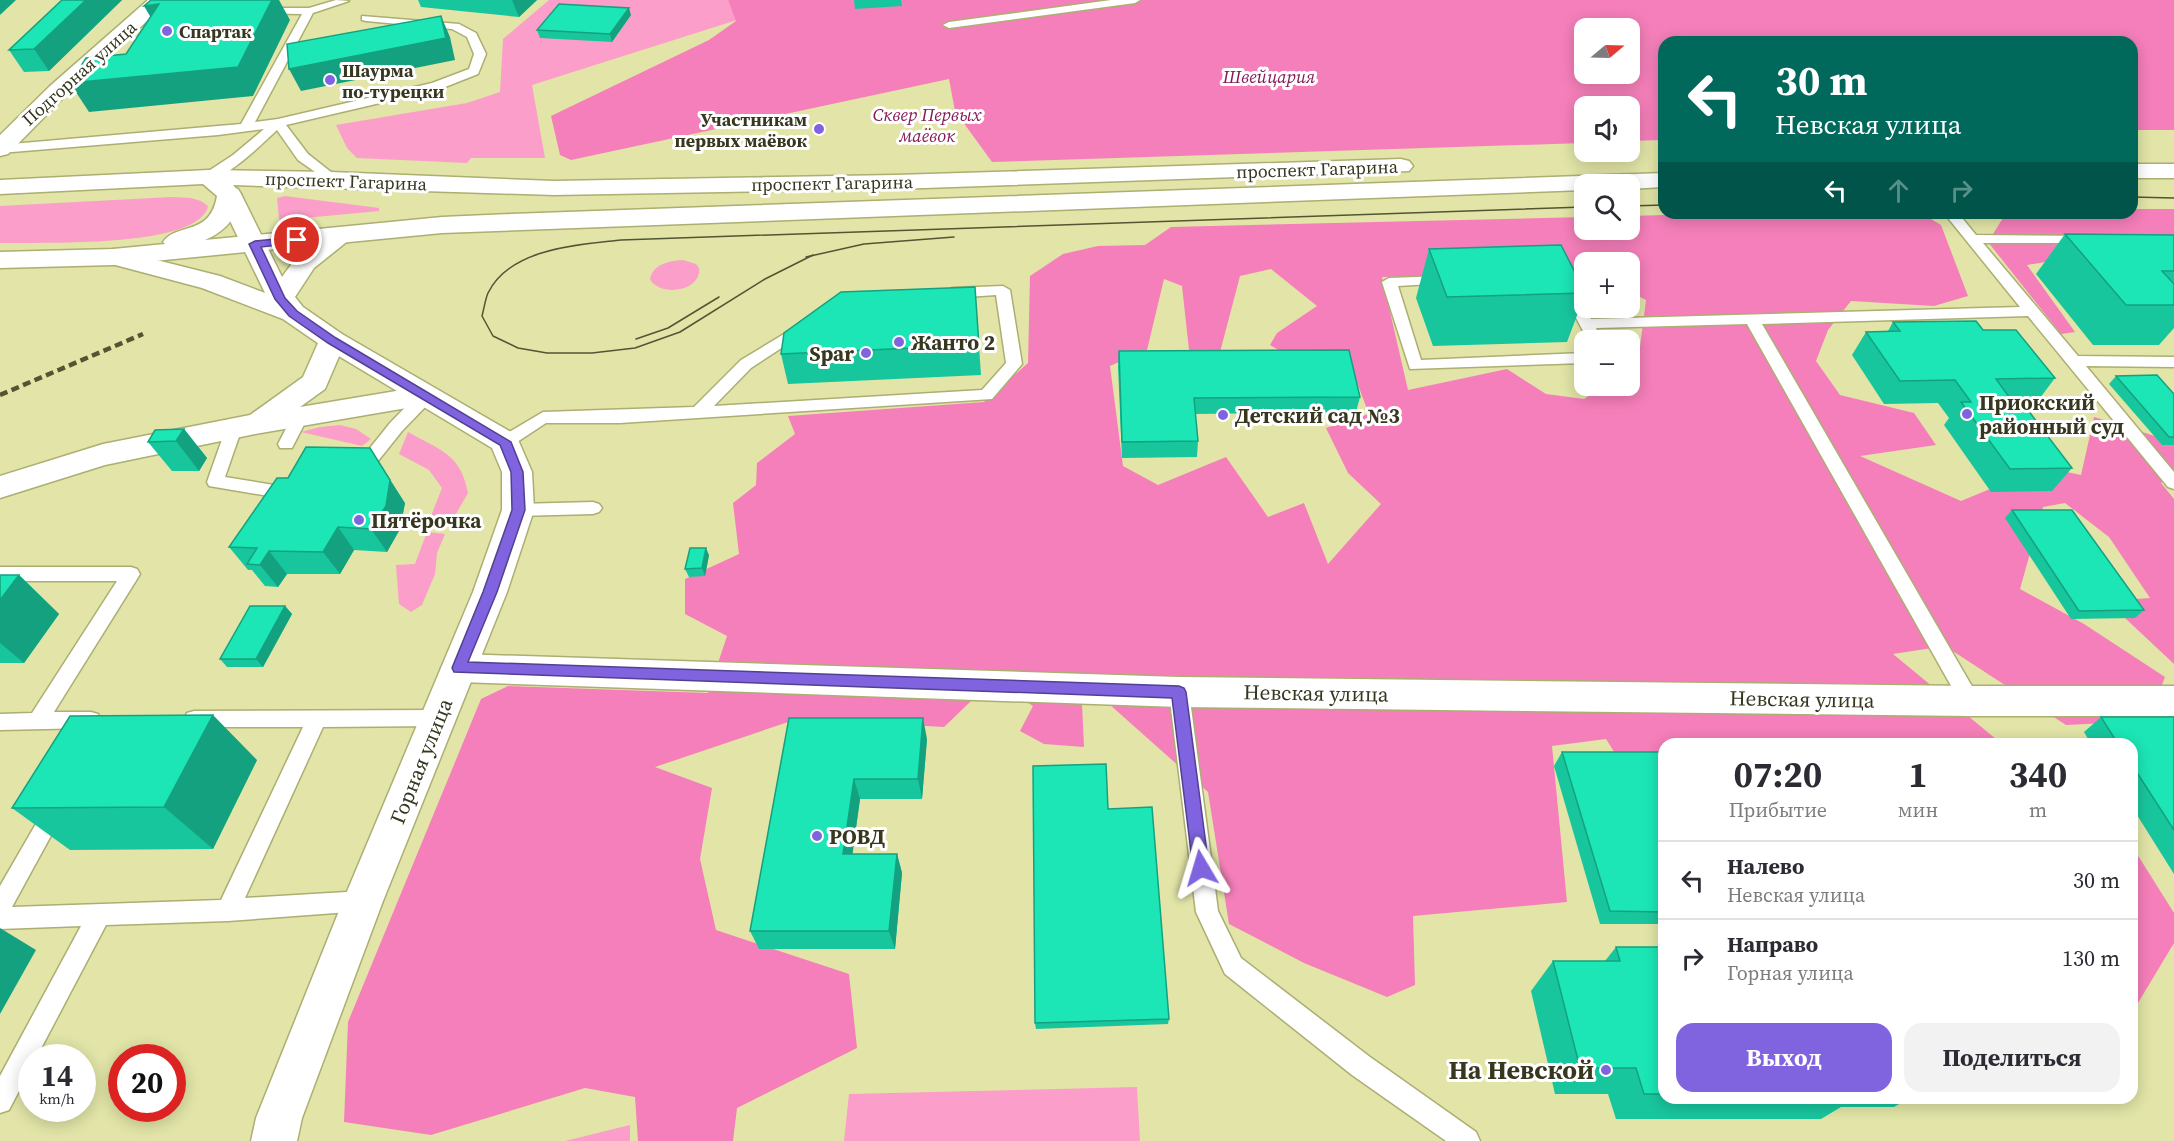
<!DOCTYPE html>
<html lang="ru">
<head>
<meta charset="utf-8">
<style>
	:root { --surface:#fff; --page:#f2f2f3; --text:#2b2b33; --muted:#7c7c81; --line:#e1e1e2; --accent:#7f63df }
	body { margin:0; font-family:"Source Serif 4",serif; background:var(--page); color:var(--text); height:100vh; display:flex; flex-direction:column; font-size:22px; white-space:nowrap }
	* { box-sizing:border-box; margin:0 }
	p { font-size:20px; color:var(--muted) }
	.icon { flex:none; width:33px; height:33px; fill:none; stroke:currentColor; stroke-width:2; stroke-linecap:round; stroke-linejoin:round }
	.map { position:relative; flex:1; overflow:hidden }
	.side { position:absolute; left:1658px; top:738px; width:480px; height:366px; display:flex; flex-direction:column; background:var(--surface); border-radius:18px; box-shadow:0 3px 15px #0003 }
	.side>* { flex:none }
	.top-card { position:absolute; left:1658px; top:36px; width:480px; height:183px; border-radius:18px; box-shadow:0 3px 15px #0003; background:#00695c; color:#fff; overflow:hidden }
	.needle { width:39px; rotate:71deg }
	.tools { position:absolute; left:1574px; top:18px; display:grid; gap:12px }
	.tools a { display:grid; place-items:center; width:66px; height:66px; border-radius:12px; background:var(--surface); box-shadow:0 3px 15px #0003; font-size:30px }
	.speed { position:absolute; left:18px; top:1044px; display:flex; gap:12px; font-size:30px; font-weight:700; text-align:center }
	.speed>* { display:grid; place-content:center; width:78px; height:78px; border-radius:50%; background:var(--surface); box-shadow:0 3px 15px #0003; line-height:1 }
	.speed small { font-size:15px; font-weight:400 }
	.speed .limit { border:9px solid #d22; background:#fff; color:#111 }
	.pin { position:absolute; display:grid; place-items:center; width:51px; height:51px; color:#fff; margin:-26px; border:3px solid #fff; border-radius:50%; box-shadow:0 2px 6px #0007 }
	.me { position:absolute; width:66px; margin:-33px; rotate:353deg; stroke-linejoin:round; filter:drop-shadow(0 0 4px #0008) }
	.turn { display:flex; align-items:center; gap:21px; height:126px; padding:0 18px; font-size:27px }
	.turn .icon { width:78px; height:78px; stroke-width:2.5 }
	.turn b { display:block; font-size:42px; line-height:51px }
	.lanes { display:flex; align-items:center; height:57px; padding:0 18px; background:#0003; justify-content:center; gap:30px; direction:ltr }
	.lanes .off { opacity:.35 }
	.eta { display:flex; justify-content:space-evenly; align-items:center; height:102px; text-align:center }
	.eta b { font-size:36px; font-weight:700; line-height:42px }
	.cta { display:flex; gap:12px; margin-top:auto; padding:12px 18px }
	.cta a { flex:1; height:69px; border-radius:18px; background:var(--accent); color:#fff; font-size:24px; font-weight:700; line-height:69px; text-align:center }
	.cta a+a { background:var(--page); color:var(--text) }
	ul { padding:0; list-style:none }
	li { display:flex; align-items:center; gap:18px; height:78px; padding:0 18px; border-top:2px solid var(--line) }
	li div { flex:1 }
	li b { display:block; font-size:22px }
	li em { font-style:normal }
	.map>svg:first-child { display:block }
	.green { fill:#fb9eca; fill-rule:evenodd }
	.forest { fill:#f57fba; fill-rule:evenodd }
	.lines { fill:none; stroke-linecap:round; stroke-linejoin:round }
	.service-casing { stroke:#acae72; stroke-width:3 }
	.minor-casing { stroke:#acae72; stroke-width:3 }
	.secondary-casing { stroke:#acae72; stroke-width:3 }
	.primary-casing { stroke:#acae72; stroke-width:3 }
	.service { fill:#fff; fill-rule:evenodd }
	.minor { fill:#fff; fill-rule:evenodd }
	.secondary { fill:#fff; fill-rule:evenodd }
	.primary { fill:#fff; fill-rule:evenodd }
	.tram { stroke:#525434; stroke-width:1.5 }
	.rail { stroke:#525434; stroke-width:4.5; stroke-dasharray:8 4.5; stroke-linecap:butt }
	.wall { fill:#18c69d }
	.shaded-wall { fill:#14a17f }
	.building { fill:#1ce6b6; stroke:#14a17f; stroke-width:1.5 }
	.route { fill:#7f63df; stroke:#534091; stroke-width:1.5 }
	.poi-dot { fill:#7f63df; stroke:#fff; stroke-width:2 }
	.labels { text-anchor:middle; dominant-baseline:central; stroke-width:6; stroke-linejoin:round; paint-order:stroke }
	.far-poi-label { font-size:18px; font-weight:bold; fill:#36371e; stroke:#fff; text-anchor:start }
	.far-street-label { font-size:18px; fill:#36371e; stroke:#fff }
	.far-park-label { font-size:18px; font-style:italic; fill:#841b58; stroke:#fff }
	.poi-label { font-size:21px; font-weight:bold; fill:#36371e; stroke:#fff; text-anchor:start }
	.street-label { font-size:21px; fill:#36371e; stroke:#fff }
	.near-poi-label { font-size:26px; font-weight:bold; fill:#36371e; stroke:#fff; text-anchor:end }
</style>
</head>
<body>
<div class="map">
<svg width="2174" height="1141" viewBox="0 0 2174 1141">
	<rect width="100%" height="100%" fill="#e2e5a7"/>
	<!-- green -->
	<g class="green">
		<path d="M549,0H728L737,20L532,85L545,158H471L467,163L357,158L347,148L336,125L467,103L500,92L503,39ZM631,15L613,41L540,37Z"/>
		<path d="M285,196L379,208V211L283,220L279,219L277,198Z"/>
		<path d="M172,197L191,198L201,201L208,206C199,249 38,242 0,243V206Z"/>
		<path d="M683,260L696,264L699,268C702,291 660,298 650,279C653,264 669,261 683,260Z"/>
		<path d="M340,425L356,429L371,439L362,446L301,432L320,427Z"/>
		<path d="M408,432C440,450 461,454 468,493L453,519L431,516L442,488L429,470L399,454Z"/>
		<path d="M427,532L445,534L437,553L435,574L422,605L411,612L399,604L396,565L415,564Z"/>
		<path d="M1137,1087L1140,1141H844L849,1094Z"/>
		<path d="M630,1125V1141H565Z"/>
	</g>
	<!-- forest -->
	<g class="forest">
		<path d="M728,0H2174V130H2132V42H1664L1663,140L1629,141V106H1584V143L992,162L955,111L949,79L571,160L560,155L551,116L709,40L736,21ZM1584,28H1629V74H1584Z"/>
		<path d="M2132,209H2174V249L2064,259L2027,265L2075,332L2061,334L1988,242L2006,213H2132Z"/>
		<path d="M1736,213H1921L1941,225L1968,296L1934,306L1851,301L1828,330L1816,361L1840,395L1914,413L1936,445L1860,456L1961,501L2043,467L2081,475L2094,417L2174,442V470L2161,483L2174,499V664L2125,618L2122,600L2150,598L2109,537L2065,503L2043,507L2020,589L2084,624L2165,677L2148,721L2066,725L1945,646L1893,654L2002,744H1664L1663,829L1606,739L1552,746L1567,902L1413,916L1415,985L1387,997L1304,963L1229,924L1208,792L1109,704H1082L1084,747L1044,744L1020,731L1033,706L993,680L944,727L797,719L655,767L712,788L700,859L716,930L849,974L857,1048L737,1108L733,1141H638L635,1097L585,1088L431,1135L344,1122L348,1022L481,699L508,686L708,693L727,636L685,614V579L739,554L733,503L756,485L757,463L795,434L788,416L984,402L1028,363L1030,276L1063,254L1098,246L1145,245L1171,227L1584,217V230H1629V216ZM1584,262H1629V291L1646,300L1638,362L1629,368V386H1604L1584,399L1546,394L1507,369L1408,390L1382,277L1584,273ZM1271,269L1317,306L1277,333L1270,345L1285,354L1345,351L1369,414L1326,428L1348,473L1381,504L1328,564L1304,503L1268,517L1226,457L1158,485L1123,466L1110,366L1147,350L1164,279L1182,286L1189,350L1197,364L1219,356L1240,276Z"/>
		<path d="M2132,846L2174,913V943L2132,1013Z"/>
	</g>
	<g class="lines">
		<defs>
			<g id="service">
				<path d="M253,0H264L258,8H309L336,0L349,1L313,13L255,122L278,119L432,83L469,69L474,54L467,37L452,29L366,21L362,20V16L459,24L476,33L486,54L478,74L440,89L286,125L308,154L336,176L338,179L336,182L331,183L298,160L277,130C264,142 222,184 204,180L202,177L204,174L233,155L264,129L218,135L0,153V145L241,124L302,14L244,13L242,11Z"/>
				<path d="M1111,0H1140L1135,3L949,28L943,25L949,22Z"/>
				<path d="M1944,213H1958L1976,235L2092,236L2094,239L2092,242L2087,243H1983L2078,356L2174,357V367L2086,366L2174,472V489L2168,487L2028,316L1762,324L1977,695L1980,701L1977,707L1970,709L1963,707L1747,324L1596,328L1602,340H1588L1561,290L1563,287H1573L1591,319L2020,307Z"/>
				<path d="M1443,276L1448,277L1450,280L1448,283L1398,286L1421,360L1584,353V363L1410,369L1382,282L1389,278Z"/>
				<path d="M1003,286L1010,290L1022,364L992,399L620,423H546L511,446H499L497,442L499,438L543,412L694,407L741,360L804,322L809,324L811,327L809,330L751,368L714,406L982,390L1006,363L996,295L952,298L945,293L952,288Z"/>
				<path d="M426,391L432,392L434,396L432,400L402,431L378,461H366L364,457L366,453L390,423L420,392Z"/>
				<path d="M300,411L306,413L308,417L294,444L292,448H280L278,444L292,417L294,413Z"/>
				<path d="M234,422L240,424L242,428L225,477L286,487L292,489L295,493L292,497L286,499L209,486L207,482L226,428L228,424Z"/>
				<path d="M593,502L599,504L602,508L599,512L593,514L518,516L512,514L509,510L512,506L518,504Z"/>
				<path d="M0,567H131L137,569L140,574L137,579L54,712H91L98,714L101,720L98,726L91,728L0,730V714L32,713L117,581H0Z"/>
				<path d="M1179,684L1186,686L1189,692L1218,911L1241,958L1370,1057L1476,1132L1480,1141H1446L1352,1075L1225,974L1196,912L1169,692L1172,686Z"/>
				<path d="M439,710L446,712L449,718L446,724L439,726L323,727L245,898L363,891L371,894L374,901L371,908L363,911L228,921L106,925L36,1058H32V1066L9,1110L0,1113V1076L81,926L0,929V886L48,803L55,801L62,803L65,810L12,907L221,900L303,727H194L187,725L184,719L187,713L194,711Z"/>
			</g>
			<g id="minor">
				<path d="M148,0H170L66,95L8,154L0,156V135L50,86Z"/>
				<path d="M332,331L342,334L346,340L325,389L300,407L426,386L436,389L441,396L436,403L255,434L105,465L0,498V476L103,444L250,415L303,377L322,334Z"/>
				<path d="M459,654L1179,677L1970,686H2174V716H1970L1179,707L459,682L447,678L441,668L447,658Z"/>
			</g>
			<path id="secondary" d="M229,187L238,189L241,194L282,277C295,258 324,223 349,230L353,235L349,240L314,268L295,297L303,307L342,334L516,435L532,472L534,510L507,592L383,901L302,1118L297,1141H251L256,1118L343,901L473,592L502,510V472L492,448L322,346L283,319L202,288L104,262L100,257L104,252L113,249L220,276L265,293L217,194L220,189Z"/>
			<g id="primary">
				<path d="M1401,159L1409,161L1413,166L1409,171L896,189L554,195L233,185L241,194C238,217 226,231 205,240L442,217L511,214L1664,173V187L1629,189V184H1584V190L442,233L113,265L0,268V252L113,249L165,244L163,242C177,222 210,237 217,196L203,184L0,194V180L209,170L331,172L554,181L896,175Z"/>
				<rect x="2132" y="164" width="42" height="14"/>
			</g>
		</defs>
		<!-- service casing -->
		<use href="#service" class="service-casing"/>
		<!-- minor casing -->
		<use href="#minor" class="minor-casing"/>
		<!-- secondary casing -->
		<use href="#secondary" class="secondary-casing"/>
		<!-- primary casing -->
		<use href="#primary" class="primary-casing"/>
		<!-- service -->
		<use href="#service" class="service"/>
		<!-- minor -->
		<use href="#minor" class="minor"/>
		<!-- secondary -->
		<use href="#secondary" class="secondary"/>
		<!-- primary -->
		<use href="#primary" class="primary"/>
		<!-- tram -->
		<g class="tram">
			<path d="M2132,197L2174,198"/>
			<path d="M1629,206L1664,205"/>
			<path d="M813,255L765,279L680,332L635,348L592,353H547L518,348L493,336L482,316C484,309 485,300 488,293C510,248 578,245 621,240L1584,207"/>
			<path d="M806,257L864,244L954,237"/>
			<path d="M636,339L668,328L719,297"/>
		</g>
		<!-- rail -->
		<path class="rail" d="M0,395L143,334"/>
	</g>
	<!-- wall -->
	<g class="wall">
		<path d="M62,0H122L49,71L24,72L9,50Z"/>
		<path d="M418,0H537L519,17L421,7Z"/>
		<path d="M854,0H901L902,6L855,9Z"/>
		<path d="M631,15L612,42L540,38L537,30Z"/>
		<path d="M2065,234L2174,235V328L2159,345H2093L2036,274Z"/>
		<path d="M1429,249L1584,290V297L1567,342L1433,346L1416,298Z"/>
		<path d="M977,317L981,375L788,384L781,354Z"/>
		<path d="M1893,322L1983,330L2055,378L2037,402H2022L2072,468L2052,491L1991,492L1944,425L1949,418L1938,403L1884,404L1852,355L1866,332L1888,331Z"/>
		<path d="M1119,351L1360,397L1356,412L1195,414L1198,441L1197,457L1122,458L1118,367Z"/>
		<path d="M2116,376L2174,394V445H2162L2109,384Z"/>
		<path d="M184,429L207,458L199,471H172L148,442Z"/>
		<path d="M405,503L400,529L387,552L354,550L340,574H287L278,587L265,586L252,570H248L229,547Z"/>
		<path d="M2012,510L2144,610L2135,618L2071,619L2005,518Z"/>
		<path d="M709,555L705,576L689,577L685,569Z"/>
		<path d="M0,575H19L59,614L24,663H0Z"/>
		<path d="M285,606L292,614L263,667H227L220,659Z"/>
		<path d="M2101,717H2174V874L2132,807V744H2091L2084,732Z"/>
		<path d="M789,718L927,739L922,799H860L852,854H897L902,873L895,949H759L750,931Z"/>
		<path d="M1562,752H1664V924H1600L1554,766Z"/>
		<path d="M257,760L213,849L70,850L12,808Z"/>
		<path d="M1108,809L1169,1019L1168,1024L1036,1029L1035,1023Z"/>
		<path d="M1616,947H1664V1098H1909L1894,1107H1841L1821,1119H1616L1608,1094H1555L1531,991L1553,961H1605Z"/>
	</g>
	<!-- shaded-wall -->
	<g class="shaded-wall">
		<path d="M0,0H16L0,15Z"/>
		<path d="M86,0H122L49,71L34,49Z"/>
		<path d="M272,0H279L290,20L253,96L89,112L70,83Z"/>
		<path d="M512,0H537L519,17Z"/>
		<path d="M159,4L160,33L144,6Z"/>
		<path d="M629,8L631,15L612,42L610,34Z"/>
		<path d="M441,16L450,37L455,60L301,91L289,69Z"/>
		<path d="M184,429L207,458L199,471L176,441Z"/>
		<path d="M370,448L405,503L400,529L387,552L371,529Z"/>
		<path d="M338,527L354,550L340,574L323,552Z"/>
		<path d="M706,548L709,555L705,576L702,568Z"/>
		<path d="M269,551L287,574L278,587L260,565Z"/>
		<path d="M19,575L59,614L24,663L0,643V576Z"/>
		<path d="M285,606L292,614L263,667L256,659Z"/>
		<path d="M213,715L257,760L213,849L164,807Z"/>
		<path d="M923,718L927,739L922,799L918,779Z"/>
		<path d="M854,779L860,799L850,873L843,854Z"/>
		<path d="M897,854L902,873L895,949L889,931Z"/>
		<path d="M0,928L36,950L0,1014Z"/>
	</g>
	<!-- building -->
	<g class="building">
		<path d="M62,0H86L34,49L9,50Z"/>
		<path d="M151,0H272L238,67L70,83L86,58L126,54L159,4L144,6Z"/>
		<path d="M559,4L629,8L610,34L537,30Z"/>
		<path d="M441,16L446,38L289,69L287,44Z"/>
		<path d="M2065,234L2174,235V271H2162L2174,284V305H2126Z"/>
		<path d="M1561,245L1584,290V293L1447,297L1429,249Z"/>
		<path d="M975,287L979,345L781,354L784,333L841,292Z"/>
		<path d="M1976,321L1983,330H2016L2055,378L1996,379L2012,401H2021L2072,468L2010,469L1961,402H1971L1955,380L1900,381L1866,332L1900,331L1893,322Z"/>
		<path d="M1349,350L1360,397L1194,398L1198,441L1122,442L1119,351Z"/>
		<path d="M2157,375L2174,394V437H2169L2116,376Z"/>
		<path d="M184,429L176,441L148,442L155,430Z"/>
		<path d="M306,447L370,448L390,480L386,506L371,529L338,527L323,552L269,551L260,565L247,564L257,548L229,547L277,478H288Z"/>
		<path d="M2012,510H2072L2144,610L2079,611Z"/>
		<path d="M690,548H706L702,568L685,569Z"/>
		<path d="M0,575H19L0,600Z"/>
		<path d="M250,606H285L256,659H220Z"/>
		<path d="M213,715L164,807L12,808L70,716Z"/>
		<path d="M2101,717H2174V830L2132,765V744H2118Z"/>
		<path d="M789,718H923L918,779H854L843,854H897L889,931H750Z"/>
		<path d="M1562,752H1664V912L1610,911Z"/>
		<path d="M1106,764L1108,809L1152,807L1169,1019L1035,1023L1033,766Z"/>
		<path d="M1616,947H1664V1094H1644L1636,1068H1580L1553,961H1620Z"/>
	</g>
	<!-- route -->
	<path class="route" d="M297,237L302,240L301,242L261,247L285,298L297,311L336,338L511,442L523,472L525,510L497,592L468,662L1179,686L1184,688L1186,692L1209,868L1207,874L1201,876L1195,874L1193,868L1172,698L454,672L452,668L483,592L512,510L511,472L500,445L328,343L289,316L275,299L249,244L255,241Z"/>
	<!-- markers -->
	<g class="poi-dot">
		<circle cx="167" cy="31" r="6"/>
		<circle cx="330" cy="80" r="6"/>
		<circle cx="819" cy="129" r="6"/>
		<circle cx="899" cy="342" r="6"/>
		<circle cx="866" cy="353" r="6"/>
		<circle cx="1967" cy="414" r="6"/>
		<circle cx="1223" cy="415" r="6"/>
		<circle cx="359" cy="520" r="6"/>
		<circle cx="817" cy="836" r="6"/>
		<circle cx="1606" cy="1070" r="6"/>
	</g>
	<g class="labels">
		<!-- far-poi labels -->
		<g class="far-poi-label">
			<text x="179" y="31">Спартак</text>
			<text x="342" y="70">Шаурма<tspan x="342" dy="21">по-турецки</tspan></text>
			<text x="807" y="119" text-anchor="end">Участникам<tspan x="807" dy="21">первых маёвок</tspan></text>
		</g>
		<!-- far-street labels -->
		<g class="far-street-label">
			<text transform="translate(79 73) rotate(-42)">Подгорная улица</text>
			<text transform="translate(1317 169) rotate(-2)">проспект Гагарина</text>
			<text transform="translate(346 181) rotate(2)">проспект Гагарина</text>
			<text transform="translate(832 183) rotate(-1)">проспект Гагарина</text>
		</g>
		<!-- far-park labels -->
		<g class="far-park-label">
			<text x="1269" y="76">Швейцария</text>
			<text x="927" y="114">Сквер Первых<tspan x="927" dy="21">маёвок</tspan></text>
		</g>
		<!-- poi labels -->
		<g class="poi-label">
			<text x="911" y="342">Жанто 2</text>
			<text x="854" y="353" text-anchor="end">Spar</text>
			<text x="1979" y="402">Приокский<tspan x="1979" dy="24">районный суд</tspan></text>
			<text x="1235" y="415">Детский сад №3</text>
			<text x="371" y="520">Пятёрочка</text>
			<text x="829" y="836">РОВД</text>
		</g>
		<!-- street labels -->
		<g class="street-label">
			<text transform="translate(1316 693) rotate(1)">Невская улица</text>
			<text transform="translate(1802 699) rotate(1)">Невская улица</text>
			<text transform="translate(421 761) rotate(-68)">Горная улица</text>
		</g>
		<!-- near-poi labels -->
		<g class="near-poi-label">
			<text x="1594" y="1070">На Невской</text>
		</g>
	</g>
</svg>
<div class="tools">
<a><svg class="needle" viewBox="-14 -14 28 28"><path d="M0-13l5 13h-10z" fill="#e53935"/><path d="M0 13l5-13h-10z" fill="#7c7c81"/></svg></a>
<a><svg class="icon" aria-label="sound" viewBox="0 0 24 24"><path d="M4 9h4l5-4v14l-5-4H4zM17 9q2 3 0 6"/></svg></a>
<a><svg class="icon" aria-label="search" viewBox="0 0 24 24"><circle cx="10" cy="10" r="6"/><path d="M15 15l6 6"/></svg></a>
<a>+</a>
<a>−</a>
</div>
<div class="speed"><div>14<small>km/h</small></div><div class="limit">20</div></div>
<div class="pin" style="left:297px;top:240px;background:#d93025"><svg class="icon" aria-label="arrive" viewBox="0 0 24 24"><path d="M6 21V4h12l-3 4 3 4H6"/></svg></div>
<svg class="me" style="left:1201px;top:868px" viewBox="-20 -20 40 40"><path d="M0-17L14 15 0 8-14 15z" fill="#7f63df" stroke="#fff" stroke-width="4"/></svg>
<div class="top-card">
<div class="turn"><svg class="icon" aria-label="left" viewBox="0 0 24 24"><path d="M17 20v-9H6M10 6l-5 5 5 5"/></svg><div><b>30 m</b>Невская улица</div></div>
<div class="lanes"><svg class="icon" aria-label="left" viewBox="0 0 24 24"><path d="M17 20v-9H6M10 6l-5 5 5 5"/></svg><svg class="icon off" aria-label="ahead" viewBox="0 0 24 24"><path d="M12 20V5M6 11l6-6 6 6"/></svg><svg class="icon off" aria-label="right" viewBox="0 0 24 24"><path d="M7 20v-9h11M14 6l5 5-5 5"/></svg></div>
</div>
<section class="side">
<div class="eta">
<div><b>07:20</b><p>Прибытие</p></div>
<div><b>1</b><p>мин</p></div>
<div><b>340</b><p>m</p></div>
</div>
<ul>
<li><svg class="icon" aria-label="left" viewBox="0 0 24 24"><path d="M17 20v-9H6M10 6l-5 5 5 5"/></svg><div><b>Налево</b><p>Невская улица</p></div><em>30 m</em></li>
<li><svg class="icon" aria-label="right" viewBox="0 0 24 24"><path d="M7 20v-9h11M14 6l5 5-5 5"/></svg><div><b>Направо</b><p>Горная улица</p></div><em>130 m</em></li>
</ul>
<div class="cta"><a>Выход</a><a>Поделиться</a></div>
</section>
</div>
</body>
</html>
